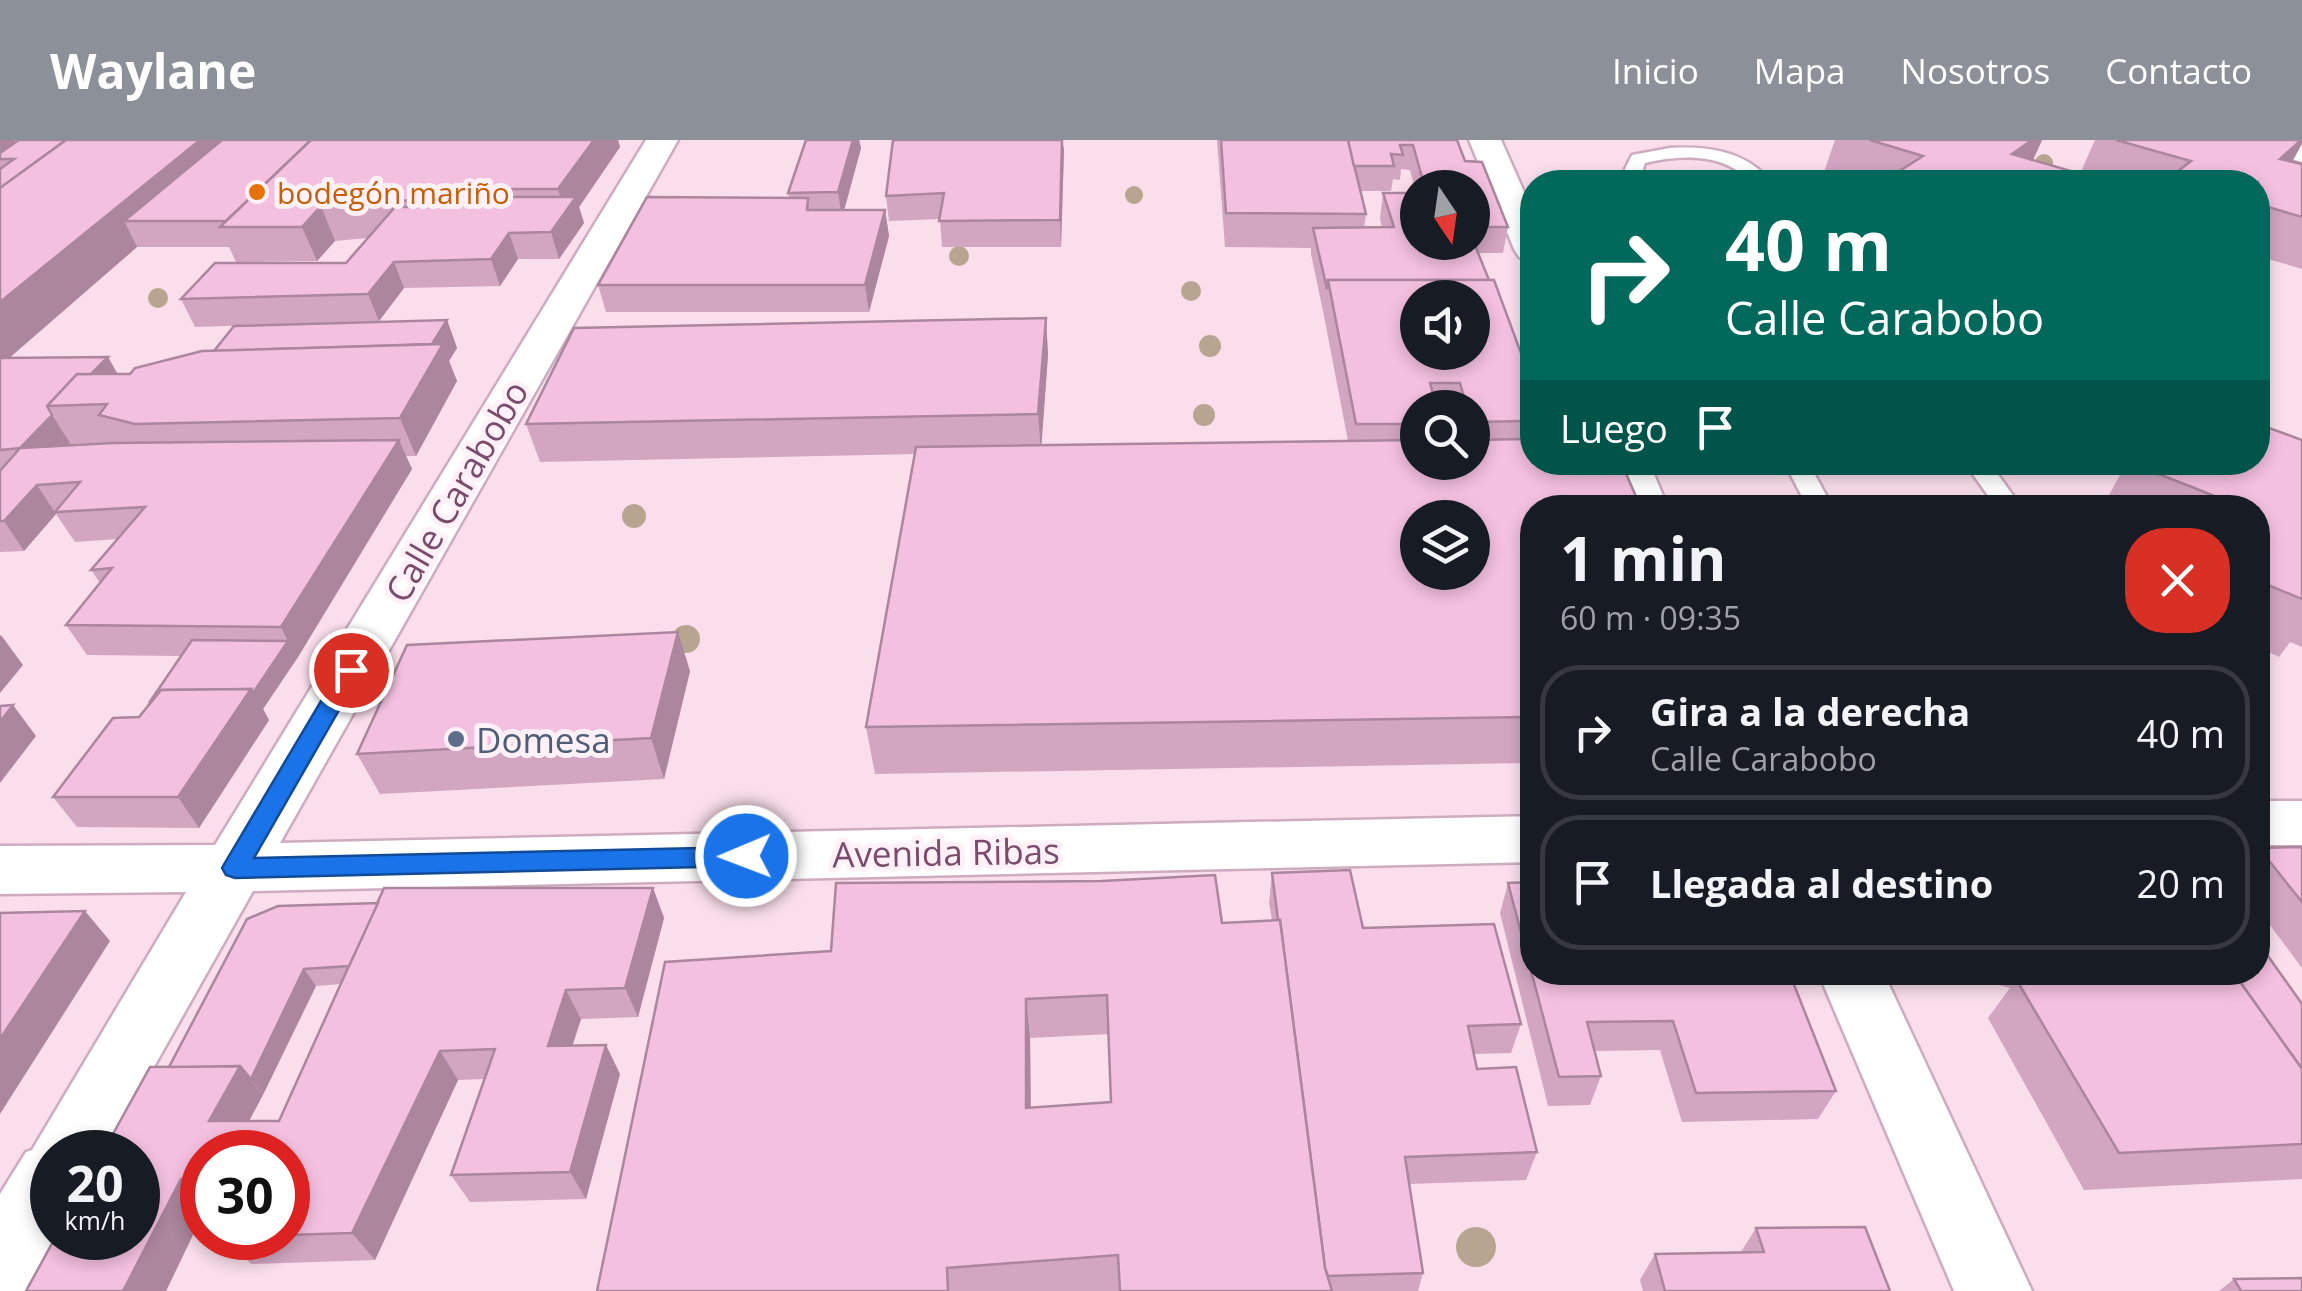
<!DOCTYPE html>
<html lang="es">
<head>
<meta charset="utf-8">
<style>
	:root { --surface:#171b24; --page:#20242c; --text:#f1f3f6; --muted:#9ea1a6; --line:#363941; --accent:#8c9099 }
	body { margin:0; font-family:"Open Sans",sans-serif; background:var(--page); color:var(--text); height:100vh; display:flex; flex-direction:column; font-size:38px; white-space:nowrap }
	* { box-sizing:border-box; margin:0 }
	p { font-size:32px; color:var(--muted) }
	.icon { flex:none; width:55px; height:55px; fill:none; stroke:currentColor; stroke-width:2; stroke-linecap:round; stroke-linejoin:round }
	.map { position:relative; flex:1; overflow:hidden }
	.drawer { position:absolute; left:1520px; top:355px; width:750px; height:490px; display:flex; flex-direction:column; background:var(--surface); border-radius:40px; box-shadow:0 5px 15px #0003 }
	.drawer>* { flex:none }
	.hud { position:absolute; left:1520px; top:30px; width:750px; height:305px; border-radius:40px; box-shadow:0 5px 15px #0003; background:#00695c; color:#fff; overflow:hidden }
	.needle { width:65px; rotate:167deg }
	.buttons { position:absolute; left:1400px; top:30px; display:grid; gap:20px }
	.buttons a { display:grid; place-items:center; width:90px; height:90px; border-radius:50%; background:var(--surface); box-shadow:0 5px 15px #0003; font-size:50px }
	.speed { position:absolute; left:30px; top:990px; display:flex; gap:20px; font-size:50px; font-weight:700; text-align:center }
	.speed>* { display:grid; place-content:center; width:130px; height:130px; border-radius:50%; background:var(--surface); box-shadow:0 5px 15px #0003; line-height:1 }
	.speed small { font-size:25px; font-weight:400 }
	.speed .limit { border:15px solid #d22; background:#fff; color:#111 }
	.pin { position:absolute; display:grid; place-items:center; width:85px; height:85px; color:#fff; margin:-42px; border:5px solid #fff; border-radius:50%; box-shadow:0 2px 10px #0007 }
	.me { position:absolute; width:110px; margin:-55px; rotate:269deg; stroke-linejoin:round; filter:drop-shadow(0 0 8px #0008) }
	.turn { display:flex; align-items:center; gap:35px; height:210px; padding:0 40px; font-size:45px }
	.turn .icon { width:130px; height:130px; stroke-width:2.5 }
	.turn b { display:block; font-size:70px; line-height:85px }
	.then { display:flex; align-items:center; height:95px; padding:0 40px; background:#0003; gap:20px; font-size:38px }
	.round { display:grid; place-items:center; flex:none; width:105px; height:105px; border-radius:40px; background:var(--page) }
	.headline { display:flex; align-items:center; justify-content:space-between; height:170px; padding:0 40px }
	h1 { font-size:60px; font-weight:700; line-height:75px }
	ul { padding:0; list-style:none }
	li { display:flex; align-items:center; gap:30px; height:135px; margin:0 20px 15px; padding:0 20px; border:5px solid var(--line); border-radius:40px }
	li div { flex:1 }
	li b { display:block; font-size:38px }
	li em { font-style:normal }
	header { display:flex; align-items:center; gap:60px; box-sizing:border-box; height:140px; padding:0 50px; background:var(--accent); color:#fff }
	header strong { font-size:48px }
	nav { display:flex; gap:55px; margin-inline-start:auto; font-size:35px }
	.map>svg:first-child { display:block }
	.residential { fill:#fadeeb; fill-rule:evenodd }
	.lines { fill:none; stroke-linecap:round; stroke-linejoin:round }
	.lane-casing { stroke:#ceabc0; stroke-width:5 }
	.street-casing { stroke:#ceabc0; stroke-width:5 }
	.secondary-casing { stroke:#d1a9c1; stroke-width:5 }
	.lane { fill:#fff; fill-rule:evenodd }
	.street { fill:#fff; fill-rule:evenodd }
	.secondary { fill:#fff; fill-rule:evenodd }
	.tree { fill:#b8a591 }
	.wall { fill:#d2a5c1; fill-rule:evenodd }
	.shaded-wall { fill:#ab869d }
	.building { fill:#f4c0e0; stroke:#ab869d; stroke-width:2.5; fill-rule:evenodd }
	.route { fill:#1a73e8; stroke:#114b97; stroke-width:2.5 }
	.food-dot { fill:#e8710a; stroke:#fff1f7; stroke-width:4 }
	.service-dot { fill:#5c6f8a; stroke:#fff1f7; stroke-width:4 }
	.labels { text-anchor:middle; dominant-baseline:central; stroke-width:10; stroke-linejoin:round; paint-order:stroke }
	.far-food-label { font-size:30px; fill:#c56008; stroke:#fff1f7; text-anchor:start }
	.street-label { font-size:35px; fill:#7a4b6a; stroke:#fff1f7 }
	.service-label { font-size:35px; fill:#4e5e75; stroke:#fff1f7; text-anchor:start }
</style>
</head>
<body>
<header>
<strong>Waylane</strong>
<nav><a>Inicio</a><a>Mapa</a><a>Nosotros</a><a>Contacto</a></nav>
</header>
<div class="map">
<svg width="2302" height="1151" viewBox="0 0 2302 1151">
	<rect width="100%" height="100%" fill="#fdeaf2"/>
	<!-- residential -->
	<path class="residential" d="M0,0H2302V1151H0ZM1532,42H2258V322H1532ZM1418,48H1472V102H1418ZM1418,158H1472V212H1418ZM1418,268H1472V322H1418ZM1532,368H2258V832H1532ZM1418,378H1472V432H1418ZM52,1012H138V1098H52ZM202,1012H288V1098H202Z"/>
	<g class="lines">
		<defs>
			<g id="lane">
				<path d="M1670,8C1708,6 1746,11 1771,42C1751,43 1745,33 1727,25C1702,14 1671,17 1645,23L1643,29L1649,42H1631L1625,29L1632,15Z"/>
				<path d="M1784,322H1808L1833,368H1808Z"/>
				<path d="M1964,322H1989L2022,368H1997Z"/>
			</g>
			<g id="street">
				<path d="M646,0H678L280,703L1532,676V722L253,751L106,1012H52V1098H57L28,1151H0V1054L26,1012L32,1010L186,752L0,754V706L215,705Z"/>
				<path d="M1469,0H1501L1532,70V120L1519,117L1514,109Z"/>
				<path d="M1604,322H1649L1668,368H1621Z"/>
				<rect x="2258" y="661" width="44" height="44"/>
				<path d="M1818,832H1883L2032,1151H1954Z"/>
			</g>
			<path id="secondary" d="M2269,0H2302V22L2291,19Z"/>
		</defs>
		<!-- lane casing -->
		<use href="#lane" class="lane-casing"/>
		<!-- street casing -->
		<use href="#street" class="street-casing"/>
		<!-- secondary casing -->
		<use href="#secondary" class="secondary-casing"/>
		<!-- lane -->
		<use href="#lane" class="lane"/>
		<!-- street -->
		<use href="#street" class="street"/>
		<!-- secondary -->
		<use href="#secondary" class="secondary"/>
	</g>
	<!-- trees -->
	<g class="tree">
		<circle cx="2044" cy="23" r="9"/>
		<circle cx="1134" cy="55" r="9"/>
		<circle cx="959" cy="116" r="10"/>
		<circle cx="1191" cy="151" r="10"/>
		<circle cx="158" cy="158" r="10"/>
		<circle cx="1210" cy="206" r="11"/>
		<circle cx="1204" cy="275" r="11"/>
		<circle cx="634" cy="376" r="12"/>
		<circle cx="686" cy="499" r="14"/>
		<circle cx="1476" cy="1107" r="20"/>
	</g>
	<!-- wall -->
	<g class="wall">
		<path d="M0,0H15L16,2L19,0H618L620,7L579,67L584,83L559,119H518L500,146L404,148L379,181L195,187L181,159L346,123L367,98L335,101L317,121L236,122L229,107H137L9,218L117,234H130L214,211L447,180L457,208L449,221L457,241L416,316H406L412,329L298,517L263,569L269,580L199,688L77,687L53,657L139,577L181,516L87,515L66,485L100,443L91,430L118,399L75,402L56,374L24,411L0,412ZM115,302L68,305L70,304Z"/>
		<path d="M806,0H859L861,8L844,70H885L889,96L869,172H606L598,145L789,58L788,53Z"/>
		<path d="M1217,0H1457L1465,21L1508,87L1503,113H1478L1532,243V623L875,634L866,587L915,314L540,322L526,284L1046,178L1048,215L1041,305L1348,301L1324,176L1311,114V108L1225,107ZM1401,29L1410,30L1416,53H1383L1380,79L1382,87L1364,88L1366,74L1360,51H1391L1393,39L1400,40ZM1418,48H1472V102H1418ZM1418,158H1472V212H1432L1436,225H1429L1418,212ZM1418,268H1472V322H1418Z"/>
		<path d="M1835,0H2042L2033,20L2080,34L2095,0H2302L2292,22L2302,24V129L2258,116V42H1855L1824,32Z"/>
		<path d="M1064,9L1061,107H942L940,79L889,81L886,56Z"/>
		<path d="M2302,300V507L2290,502L2279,517L2258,507V368H2102L2127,322Z"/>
		<path d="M690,531L664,639L380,654L357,614Z"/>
		<path d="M2302,707V828L2258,769V710L2259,708Z"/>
		<path d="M1272,733L1521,884L1511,913L1474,914L1477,929L1537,1012L1526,1040L1409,1044L1423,1133L1418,1151H597L831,811L1272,780L1269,763ZM1109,894L1111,962L1031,968L1030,898Z"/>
		<path d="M1508,743L1789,832L1836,951L1818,979L1682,982L1660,910L1595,911L1601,936L1590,965L1548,966L1500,773Z"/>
		<path d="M653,748L664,778L638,877L581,879L572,906L620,934L586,1059L470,1062L451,1035L484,939L458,940L375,1120L251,1124L225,1098H288V1012H202V1076L166,1151H26L169,927L378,763ZM341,844L279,981H249L316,846Z"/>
		<path d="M1975,832H2258L2302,864V1039L2084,1050L1988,878L2010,848L1978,839Z"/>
		<path d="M1756,1088L1890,1151H1643L1640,1140L1655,1114L1741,1112Z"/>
		<path d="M2234,1139L2302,1151H2219Z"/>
	</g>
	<!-- shaded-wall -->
	<g class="shaded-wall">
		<path d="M0,0H15L21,10L0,19Z"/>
		<path d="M200,0H240L124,81L137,107L0,226V162Z"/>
		<path d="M594,0H618L620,7L579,67L584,83L559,119L551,92L565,72L558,49Z"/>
		<path d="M853,0H859L861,8L842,78L838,52Z"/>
		<path d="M1062,0L1064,9L1061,107L1060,80Z"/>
		<path d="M2032,0H2042L2027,33L2012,14Z"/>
		<path d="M2302,0V4L2283,38L2280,19Z"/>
		<path d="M436,49L448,83L440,93L428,59Z"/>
		<path d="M321,66L335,101L317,121L302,87Z"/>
		<path d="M885,70L889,96L869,172L865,145Z"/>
		<path d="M509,93L518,119L500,146L491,119Z"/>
		<path d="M394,122L404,148L379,181L368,154Z"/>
		<path d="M1046,178L1048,215L1041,312L1038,274Z"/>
		<path d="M447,180L457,208L449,221L457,241L416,316L400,278L426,214Z"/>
		<path d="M108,217L124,245L61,265Z"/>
		<path d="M52,275L70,303L39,337L20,308Z"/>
		<path d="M399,300L412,329L298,517L263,569L269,580L199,688L178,657L251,549L288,501L281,487Z"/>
		<path d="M37,345L56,374L24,411L4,381Z"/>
		<path d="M678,492L690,531L664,639L651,598Z"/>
		<path d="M1,495L23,525L0,553V496Z"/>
		<path d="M13,565L36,596L0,643V582Z"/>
		<path d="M653,748L664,778L638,877L625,848Z"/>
		<path d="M85,771L110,801L0,974V899Z"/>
		<path d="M304,829L316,846L263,955L251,939Z"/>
		<path d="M566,850L581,879L563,935L548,906Z"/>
		<path d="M1026,859L1030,898L1031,1006L1026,968Z"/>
		<path d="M606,905L620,934L586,1059L570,1032Z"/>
		<path d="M440,911L458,940L375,1120L352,1093Z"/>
		<path d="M240,926L263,955L234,1009L209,981Z"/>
		<path d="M181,1039L202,1062V1076L166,1151H123Z"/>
	</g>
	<!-- building -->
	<g class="building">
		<path d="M19,0H66L0,48V29L14,19H0V13Z"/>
		<path d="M66,0H200L0,162V48Z"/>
		<path d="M222,0H311L226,81H124Z"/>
		<path d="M311,0H594L558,49H436L428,59L321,66L302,87H220Z"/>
		<path d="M806,0H853L838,52L788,53Z"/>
		<path d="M893,0H1062L1060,80L939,81L944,53L886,56Z"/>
		<path d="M1221,0H1348L1366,74L1226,73Z"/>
		<path d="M1348,0H1457L1465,21L1482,22L1508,87H1472V48H1425L1413,5H1400L1403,15L1391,14L1394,26H1354Z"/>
		<path d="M1870,0H2032L2012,14L2098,39L2093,42H1891L1884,41L1923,16Z"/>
		<path d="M2116,0H2301L2280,19L2302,24V77L2258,64V42H2164L2191,21Z"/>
		<path d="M1383,53H1418V102H1472V98L1489,140H1328L1327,149L1313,88L1394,87Z"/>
		<path d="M439,57H576L551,92L509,93L491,119L394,122L368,154L181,159L215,123H346L395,67H431Z"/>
		<path d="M647,57L808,58L807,70H885L865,145H598Z"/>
		<path d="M1328,140H1494L1532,243V281L1472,282V268H1467L1460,243H1430L1437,268H1418V284H1356ZM1418,158H1472V212H1448L1452,225H1429L1426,212H1418V181L1414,166H1418Z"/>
		<path d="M1046,178L1038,274L526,284L574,188Z"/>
		<path d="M447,180L432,204L214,211L234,186Z"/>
		<path d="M443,204L400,278L135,284L99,275L107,264L47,266L77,234H130L135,228L202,211Z"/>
		<path d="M108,217L91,234H77L47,266L52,275L20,308L112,303L399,300L281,487L66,485L112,428L91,430L145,367L55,372L80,342L37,345L4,381H0V331L20,308L0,310V218Z"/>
		<path d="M2258,284L2302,300V459L2258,441V381L2263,375L2258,372V368H2245L2128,322H2258Z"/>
		<path d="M1532,299V322H1621L1641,368H1532V577L866,587L916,307L1418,300V322H1472V300ZM1418,378H1472V432H1418Z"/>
		<path d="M678,492L651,598L357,614L407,505Z"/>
		<path d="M192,500L288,501L253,553L251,549L161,550L149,563Z"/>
		<path d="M251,549L178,657H53L113,578L139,577L161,550Z"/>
		<path d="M13,565L0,582V566Z"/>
		<path d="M2302,707V762L2259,708Z"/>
		<path d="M1350,730L1363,788L1494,784L1521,884L1468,886L1477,929L1516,927L1537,1012L1405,1017L1423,1133L1328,1136L1325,1128L1280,780H1278L1272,733Z"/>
		<path d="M1215,735L1222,783L1280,780L1325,1128L1332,1151H1120L1118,1115L947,1128L948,1151H597L665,822L831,811L836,743L1102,741ZM1107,855L1111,962L1026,968V859Z"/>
		<path d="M1532,742V832H1789L1836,951L1696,953L1673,881L1587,882L1601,936L1559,937L1508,743Z"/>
		<path d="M384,748H653L625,848L566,850L548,906L606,905L570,1032L451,1035L495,909L440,911L352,1093L288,1095V1012H202V1038L181,1039L123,1151H26L55,1098H138V1012H103L150,927L240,926L209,981H279Z"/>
		<path d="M378,763L349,826L304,829L251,939L240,926L169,927L247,779L278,766Z"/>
		<path d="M85,771L0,899V773Z"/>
		<path d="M2258,802L2302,864V929L2233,832H2258Z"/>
		<path d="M2055,832H2233L2302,929V1004L2119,1013L2016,839L2058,838Z"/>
		<path d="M1865,1087L1890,1151H1665L1655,1114L1764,1112L1756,1088Z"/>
		<path d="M2302,1138V1151H2241L2234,1139Z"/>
	</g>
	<!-- route -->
	<path class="route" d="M351,522L362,530L254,718L746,707L755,710L759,716L755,723L746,726L235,738L226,735L222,728L226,721L343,524Z"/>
	<!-- markers -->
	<circle class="food-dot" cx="257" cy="52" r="10"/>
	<circle class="service-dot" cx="456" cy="599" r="10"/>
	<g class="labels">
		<!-- far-food labels -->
		<g class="far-food-label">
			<text x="277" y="52">bodegón mariño</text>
		</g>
		<!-- street labels -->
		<g class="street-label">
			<text transform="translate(456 351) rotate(-60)">Calle Carabobo</text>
			<text transform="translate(946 712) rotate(-1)">Avenida Ribas</text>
		</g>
		<!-- service labels -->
		<g class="service-label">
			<text x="476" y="599">Domesa</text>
		</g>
	</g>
</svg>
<div class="buttons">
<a><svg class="needle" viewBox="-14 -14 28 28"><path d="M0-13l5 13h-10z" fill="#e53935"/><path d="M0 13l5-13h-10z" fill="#9ea1a6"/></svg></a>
<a><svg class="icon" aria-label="sound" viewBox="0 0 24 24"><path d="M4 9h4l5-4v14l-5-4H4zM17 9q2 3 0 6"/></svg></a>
<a><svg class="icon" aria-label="search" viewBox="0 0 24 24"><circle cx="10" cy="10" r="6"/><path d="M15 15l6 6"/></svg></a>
<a><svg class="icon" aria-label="layers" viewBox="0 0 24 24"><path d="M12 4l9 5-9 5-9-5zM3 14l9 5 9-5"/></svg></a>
</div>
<div class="speed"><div>20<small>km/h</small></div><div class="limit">30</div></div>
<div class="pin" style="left:351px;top:530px;background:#d93025"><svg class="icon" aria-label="arrive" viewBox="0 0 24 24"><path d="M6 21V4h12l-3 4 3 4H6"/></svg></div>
<svg class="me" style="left:746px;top:716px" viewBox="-20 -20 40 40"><circle r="17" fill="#1a73e8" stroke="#fff" stroke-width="3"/><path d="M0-11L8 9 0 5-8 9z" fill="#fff"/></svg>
<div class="hud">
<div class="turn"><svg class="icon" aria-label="right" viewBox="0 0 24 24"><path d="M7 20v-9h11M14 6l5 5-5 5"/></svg><div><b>40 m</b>Calle Carabobo</div></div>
<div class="then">Luego<svg class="icon" aria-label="arrive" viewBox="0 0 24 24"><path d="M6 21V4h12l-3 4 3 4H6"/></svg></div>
</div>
<section class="drawer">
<div class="headline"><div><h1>1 min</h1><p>60 m · 09:35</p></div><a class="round" style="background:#d93025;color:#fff"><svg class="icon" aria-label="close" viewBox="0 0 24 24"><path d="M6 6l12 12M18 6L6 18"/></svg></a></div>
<ul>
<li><svg class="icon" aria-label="right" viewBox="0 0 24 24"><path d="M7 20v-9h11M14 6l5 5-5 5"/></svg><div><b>Gira a la derecha</b><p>Calle Carabobo</p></div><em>40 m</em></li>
<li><svg class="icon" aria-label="arrive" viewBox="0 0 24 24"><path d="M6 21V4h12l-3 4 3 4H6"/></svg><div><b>Llegada al destino</b></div><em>20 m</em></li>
</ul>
</section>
</div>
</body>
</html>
